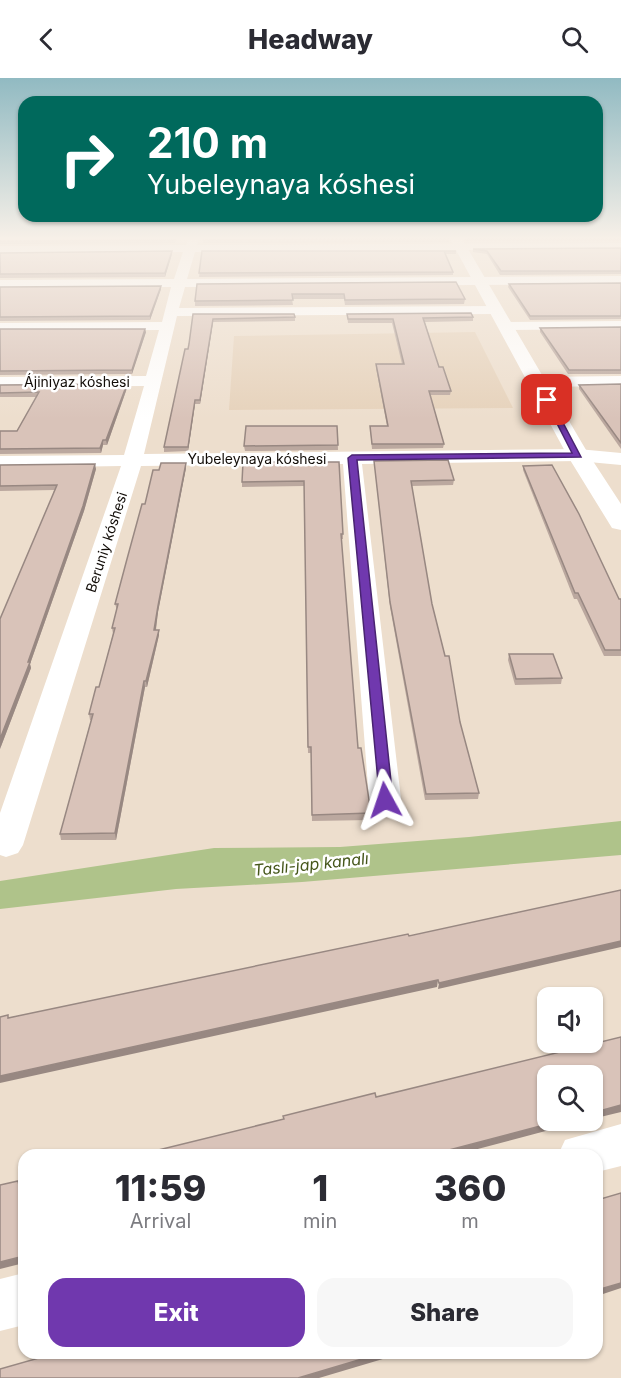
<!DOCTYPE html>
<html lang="en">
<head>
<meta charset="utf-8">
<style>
	:root { --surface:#fff; --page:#f7f7f7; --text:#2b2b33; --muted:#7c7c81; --accent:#7038ae }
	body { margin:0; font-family:Inter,sans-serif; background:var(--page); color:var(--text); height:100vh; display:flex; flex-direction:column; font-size:22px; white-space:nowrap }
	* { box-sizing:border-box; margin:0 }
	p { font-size:20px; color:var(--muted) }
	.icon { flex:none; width:33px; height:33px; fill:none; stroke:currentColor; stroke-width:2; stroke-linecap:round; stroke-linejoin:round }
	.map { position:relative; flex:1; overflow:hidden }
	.panel { position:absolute; left:18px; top:1071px; width:585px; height:210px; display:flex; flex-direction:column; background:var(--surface); border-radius:18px; box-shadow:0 2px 4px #0004 }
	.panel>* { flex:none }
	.top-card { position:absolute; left:18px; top:18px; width:585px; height:126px; border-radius:18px; box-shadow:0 2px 4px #0004; background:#00695c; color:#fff; overflow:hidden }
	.controls { position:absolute; left:537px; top:909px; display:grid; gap:12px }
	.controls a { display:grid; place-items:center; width:66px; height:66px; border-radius:12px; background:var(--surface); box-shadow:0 2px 4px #0004; font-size:30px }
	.pin { position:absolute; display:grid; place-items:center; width:51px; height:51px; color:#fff; margin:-26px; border-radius:12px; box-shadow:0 3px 9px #0006 }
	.me { position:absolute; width:66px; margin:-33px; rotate:355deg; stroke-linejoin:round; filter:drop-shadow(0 0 4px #0008) }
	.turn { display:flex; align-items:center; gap:21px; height:126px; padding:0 30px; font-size:27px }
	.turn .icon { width:78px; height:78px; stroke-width:2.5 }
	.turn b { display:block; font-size:42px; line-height:51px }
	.eta { display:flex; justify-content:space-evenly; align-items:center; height:102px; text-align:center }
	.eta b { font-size:36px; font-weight:800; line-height:42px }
	.primary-button { display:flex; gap:12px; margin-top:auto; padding:12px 30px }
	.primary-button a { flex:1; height:69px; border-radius:18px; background:var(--accent); color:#fff; font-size:24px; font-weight:800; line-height:69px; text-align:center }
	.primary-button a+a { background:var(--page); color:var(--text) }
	header { display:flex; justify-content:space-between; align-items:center; height:78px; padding:0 30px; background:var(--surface); font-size:27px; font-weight:800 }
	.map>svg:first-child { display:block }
	.built { fill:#e6d2bb }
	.water { fill:#afc38a }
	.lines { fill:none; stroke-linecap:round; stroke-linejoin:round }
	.minor { fill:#fff; fill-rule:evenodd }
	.tertiary { fill:#fff; fill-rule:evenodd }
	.wall { fill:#bba89f }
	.shaded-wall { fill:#988882 }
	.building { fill:#d9c3b9; stroke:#988882; stroke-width:1.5 }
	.route { fill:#7038ae; stroke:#492471; stroke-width:1.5 }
	.labels { text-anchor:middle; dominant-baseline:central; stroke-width:5; stroke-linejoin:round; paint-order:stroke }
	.far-street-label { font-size:14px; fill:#110c07; stroke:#fff }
	.water-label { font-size:16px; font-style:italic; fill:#45561a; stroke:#fff }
</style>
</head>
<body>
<header><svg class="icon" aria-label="back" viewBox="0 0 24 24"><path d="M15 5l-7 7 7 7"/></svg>Headway<svg class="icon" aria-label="search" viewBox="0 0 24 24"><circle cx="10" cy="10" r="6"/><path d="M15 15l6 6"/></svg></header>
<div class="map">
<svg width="621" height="1300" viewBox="0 0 621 1300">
	<rect width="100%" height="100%" fill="#eddecd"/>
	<!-- built -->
	<path class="built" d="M475,254L513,330L229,332L234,258Z"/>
	<!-- water -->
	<path class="water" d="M621,743V777L302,804L176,811L0,831V803L214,770L340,769L469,759Z"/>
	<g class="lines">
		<!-- minor -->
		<g class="minor">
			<path d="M189,159H199L197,167L621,165V171L195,174L187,201L621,198V206L185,209L179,230L496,228L503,232L496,236L177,238L144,376L578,371L621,375V387L578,383L362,386L401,721L397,728L385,731L373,728L369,721L343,386L141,388L23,767L18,775L6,779L0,777V735L121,388L0,390V378L124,377L144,308L0,309V299L146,298L159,252L0,253V245L162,244L171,209L0,210V202L174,201L183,174L0,176V168L186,167Z"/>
			<path d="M621,243V251L505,252L498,248L505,244Z"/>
			<path d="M621,298V308L536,309L528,304L536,299Z"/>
			<path d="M621,1046V1088L597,1094V1077H558L565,1062Z"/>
			<path d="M24,1195V1247L0,1253V1201Z"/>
		</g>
		<!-- tertiary -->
		<path class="tertiary" d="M449,159H461L589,377L621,426V452L612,450L567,377Z"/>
	</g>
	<!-- wall -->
	<g class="wall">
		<path d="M0,159H177L175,165L0,166Z"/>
		<path d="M204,159L449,160V164L203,165Z"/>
		<path d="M462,159H621V163H466Z"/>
		<path d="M621,170V196L500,197L487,176L473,174V171Z"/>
		<path d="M172,173V176L165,199L0,200V175Z"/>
		<path d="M202,173H456V176H445L453,194V197L199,199Z"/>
		<path d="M621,205V241L530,242L508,209L509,206Z"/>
		<path d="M197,206L465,221L464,226L345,227L344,221H292L293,227L195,228V223Z"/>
		<path d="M0,209L161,211L150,242L0,243Z"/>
		<path d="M193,236L295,239V243L213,244L200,326H195L188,373L164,374V369L189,266Z"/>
		<path d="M347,236L473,239V243L425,244L439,289L451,313L450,317H430L444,366L443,370L372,371L370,348H387L376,290V286H402L392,245H348Z"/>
		<path d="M621,249V296H568L540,254V250Z"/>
		<path d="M0,251L146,254L132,296L0,297Z"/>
		<path d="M127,306V310L107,367H103L101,375L0,376V353H17L37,319H0V307Z"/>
		<path d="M621,306V371L579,311V307Z"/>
		<path d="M337,348L338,372L245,373L244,368Z"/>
		<path d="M374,383L454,402L453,407L412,408L432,526L460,644L479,715L478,721L425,722L390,529Z"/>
		<path d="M339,384L343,456V461H341L358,670L371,735V742L312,743L311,675H308L304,408L242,409V404Z"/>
		<path d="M186,385V390L158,534L156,552H159V557L147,609H145L116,762H61L60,756L91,642H90L89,636L99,609L113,556L112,550L117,532L115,526L145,426L159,392Z"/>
		<path d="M0,387L96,391L84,433L30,586L31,590L0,671L54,412L0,413Z"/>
		<path d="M523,388L619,521H621V578H604L577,521H574L523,392Z"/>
		<path d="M509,576L562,600L561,606L515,607L508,582Z"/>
	</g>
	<!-- shaded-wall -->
	<g class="shaded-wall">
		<path d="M172,173V176L165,199V195Z"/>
		<path d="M161,208V211L150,242V238Z"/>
		<path d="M213,241V244L200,326V322Z"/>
		<path d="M145,251L146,254L132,296V292Z"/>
		<path d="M127,306V310L107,367L106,362Z"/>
		<path d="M195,322V326L188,373V369Z"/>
		<path d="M103,362V367L101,375L100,370Z"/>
		<path d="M186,385V390L158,534L155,557L154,552L158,528Z"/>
		<path d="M95,386L96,391L84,433L30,586L31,590L0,671V661L28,584Z"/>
		<path d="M159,552V557L147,609L146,603Z"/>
		<path d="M144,603L145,609L116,762L115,755Z"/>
		<path d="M621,863V869L438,911L439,905Z"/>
		<path d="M438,902L437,909L0,1005V998Z"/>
		<path d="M621,1027V1034L592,1041V1035Z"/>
		<path d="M563,1042H587L455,1077H430Z"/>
		<path d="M24,1178V1185L0,1191V1184Z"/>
		<path d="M621,1205V1210L597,1218V1212Z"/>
		<path d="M382,1275H403L319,1300H298Z"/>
	</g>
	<!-- building -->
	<g class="building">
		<path d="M0,159H176L175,162L0,163Z"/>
		<path d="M204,159H449V160L203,162Z"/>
		<path d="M465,159H621V160H466Z"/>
		<path d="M621,170V193H501L487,173L473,171Z"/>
		<path d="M172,173L165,195L0,196V175Z"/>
		<path d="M202,173H456H444L453,194L199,195Z"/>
		<path d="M456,204L465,221L345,222L344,216H292L293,222L195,223L197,206Z"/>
		<path d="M621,205V238H530L509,206Z"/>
		<path d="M161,208L150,238L0,239V209Z"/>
		<path d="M471,235L473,239L423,240L439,289H443L451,313H429L444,366H372L370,348H388L376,286H404L393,241H348L347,236Z"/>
		<path d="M193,236H294L295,239L213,241L200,322H195L188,369H164L185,271H188L189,266Z"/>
		<path d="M621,249V292H569L540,250Z"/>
		<path d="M0,251H145L132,292L0,293Z"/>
		<path d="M127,306L106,362H103L100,370L0,371V353H17L39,314L0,315V307Z"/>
		<path d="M621,306V365L579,307Z"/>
		<path d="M246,348H337L338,367L244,368Z"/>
		<path d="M448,382L454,402L411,403L432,526L445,578H449L460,644L479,715L426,716L390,524L374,383Z"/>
		<path d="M243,384H339L343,456H341L358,670H361L371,735L312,737L311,669H308L304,403L242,404Z"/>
		<path d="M161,385H186L158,528L154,552H159L146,603H144L115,755L60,756L93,636H89L96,609H99L115,550H112L118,526H115L127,481L142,426H145L153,392H159Z"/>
		<path d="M95,386L83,428L28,584H30L0,661V541L57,407L0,408V387Z"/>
		<path d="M552,387L579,436L619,521H621V572H605L578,515H575L523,388Z"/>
		<path d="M509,576H553L562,600L516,601Z"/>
		<path d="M621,812V863L439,905L438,902L0,998V939L8,937V940L408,856L409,858Z"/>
		<path d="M621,959V1027L592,1035V998H548V1042H563L430,1077H418V1076L412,1077H138L284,1041L283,1038L375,1015L376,1019Z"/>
		<path d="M18,1103L19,1107L24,1105V1178L0,1184V1107Z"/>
		<path d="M621,1115V1205L597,1212V1122Z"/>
		<path d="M53,1275H382L298,1300H0V1291L53,1276Z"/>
	</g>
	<!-- sky -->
	<linearGradient id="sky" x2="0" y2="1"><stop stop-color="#91bac2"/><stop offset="0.47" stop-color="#f7f0e8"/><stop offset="1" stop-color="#f7f0e8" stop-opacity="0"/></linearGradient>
	<rect width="621" height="341" fill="url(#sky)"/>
	<!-- route -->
	<path class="route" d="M544,320L551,322L581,379L357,382L393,722L385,726L380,725L348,380L352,377L572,375Z"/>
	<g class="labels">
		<!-- far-street labels -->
		<g class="far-street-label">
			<text x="77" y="303">Ájiniyaz kóshesi</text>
			<text x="257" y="380">Yubeleynaya kóshesi</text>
			<text transform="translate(106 464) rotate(-72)">Beruniy kóshesi</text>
		</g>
		<!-- water labels -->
		<g class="water-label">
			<text transform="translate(311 786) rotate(-6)">Taslı-jap kanalı</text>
		</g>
	</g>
</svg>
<div class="controls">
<a><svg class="icon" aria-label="sound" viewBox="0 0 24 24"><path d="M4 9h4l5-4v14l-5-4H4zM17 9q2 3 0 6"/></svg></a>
<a><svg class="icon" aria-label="search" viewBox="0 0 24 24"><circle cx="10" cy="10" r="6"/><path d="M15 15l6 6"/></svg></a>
</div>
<div class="pin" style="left:547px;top:322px;background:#d93025"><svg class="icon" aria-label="arrive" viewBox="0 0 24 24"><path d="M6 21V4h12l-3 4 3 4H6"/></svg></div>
<svg class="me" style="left:385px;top:722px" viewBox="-20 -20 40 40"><path d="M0-17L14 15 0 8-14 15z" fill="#7038ae" stroke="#fff" stroke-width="4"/></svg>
<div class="top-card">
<div class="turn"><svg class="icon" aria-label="right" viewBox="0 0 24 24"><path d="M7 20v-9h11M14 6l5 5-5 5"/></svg><div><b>210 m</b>Yubeleynaya kóshesi</div></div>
</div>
<section class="panel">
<div class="eta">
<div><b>11:59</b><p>Arrival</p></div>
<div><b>1</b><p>min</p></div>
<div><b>360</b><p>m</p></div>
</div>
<div class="primary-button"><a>Exit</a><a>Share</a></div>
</section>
</div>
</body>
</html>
